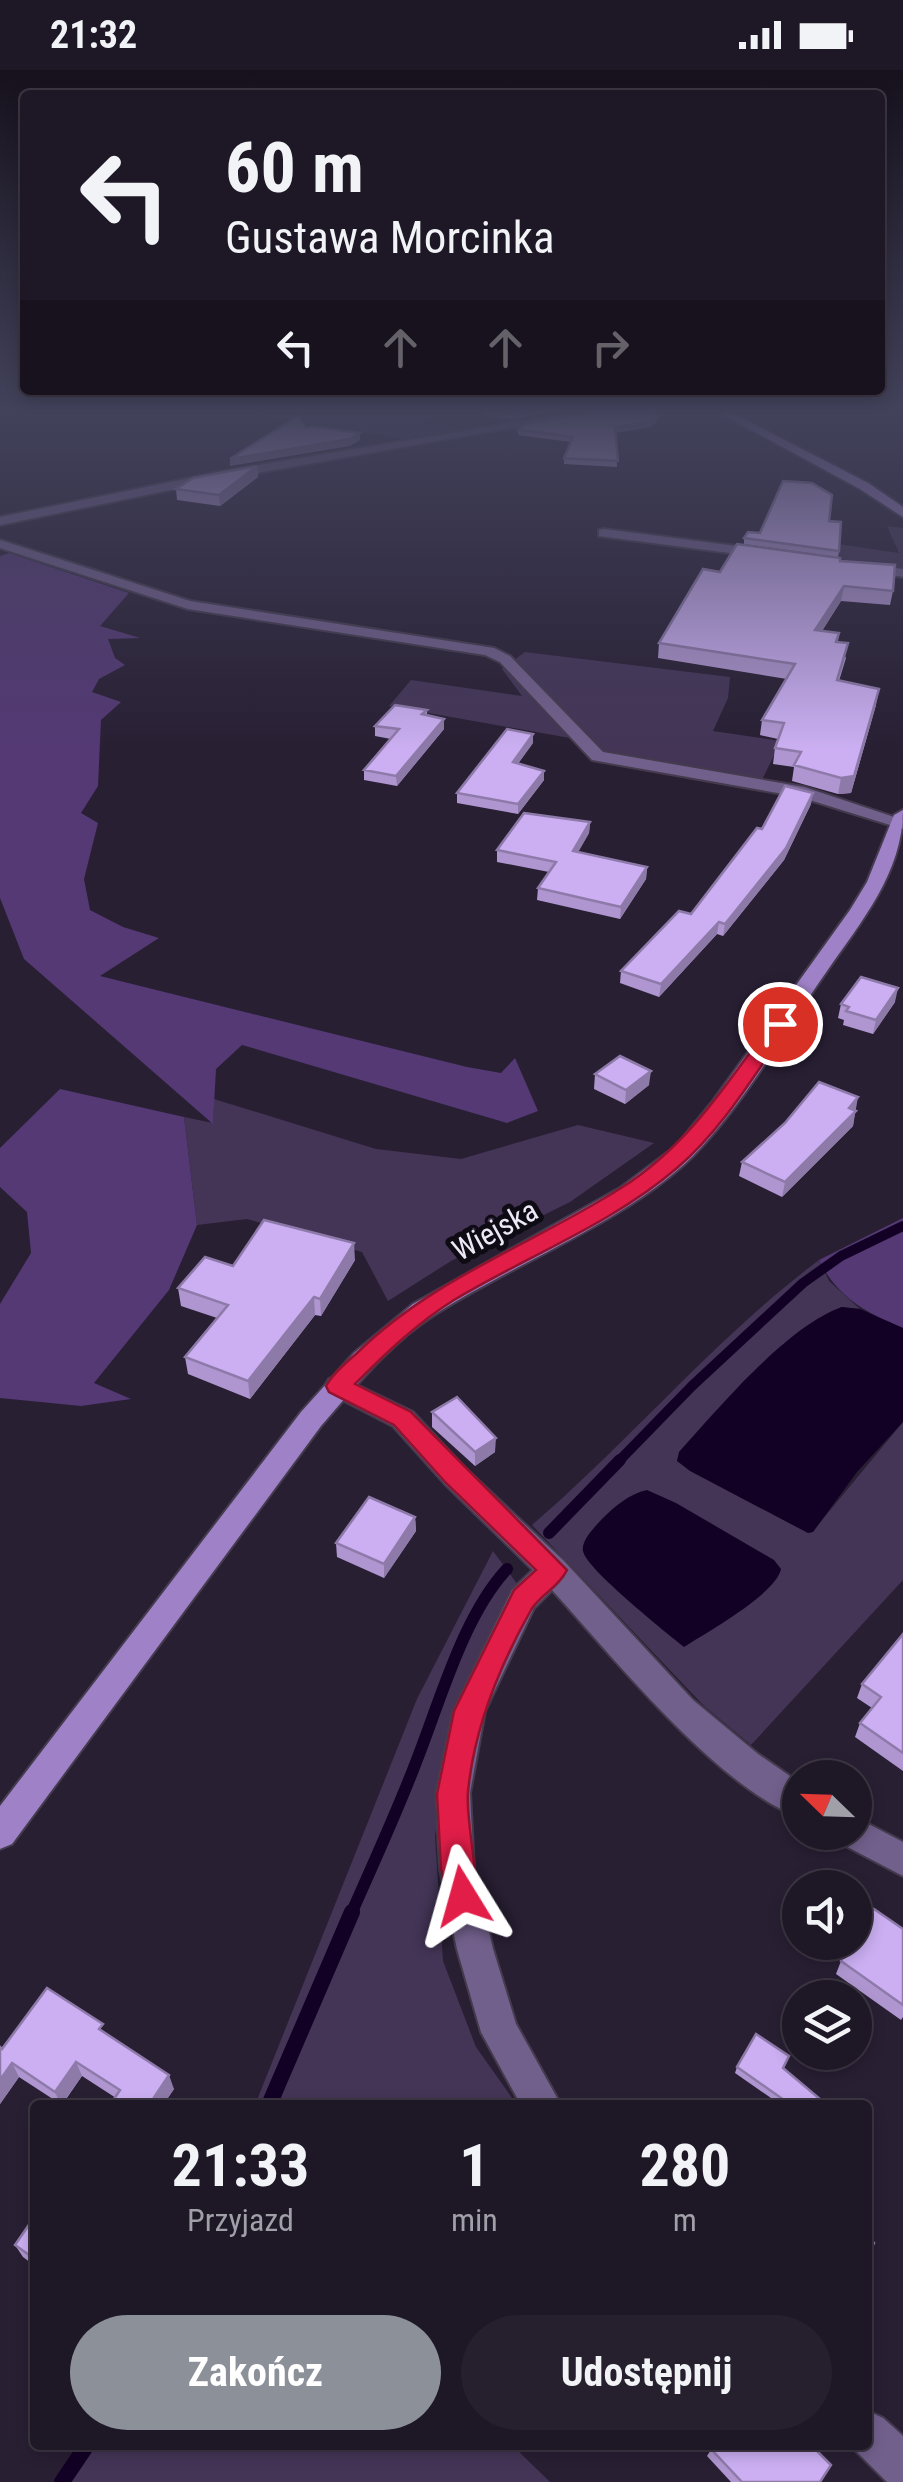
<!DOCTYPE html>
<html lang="pl">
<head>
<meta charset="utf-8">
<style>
	:root { --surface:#1e1726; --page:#26202e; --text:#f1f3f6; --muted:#a19fa7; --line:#3c3643; --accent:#8c9099 }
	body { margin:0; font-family:"Roboto Condensed",sans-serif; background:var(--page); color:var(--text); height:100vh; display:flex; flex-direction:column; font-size:38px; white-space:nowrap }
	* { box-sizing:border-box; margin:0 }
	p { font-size:32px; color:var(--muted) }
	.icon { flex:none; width:55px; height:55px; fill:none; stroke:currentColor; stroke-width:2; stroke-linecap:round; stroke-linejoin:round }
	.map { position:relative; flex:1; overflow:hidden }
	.side { position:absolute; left:30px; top:2030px; width:842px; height:350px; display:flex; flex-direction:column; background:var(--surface); border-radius:10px; box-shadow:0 5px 15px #0003,0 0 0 2px var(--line) }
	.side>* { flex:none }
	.top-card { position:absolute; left:20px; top:20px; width:865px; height:305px; border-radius:10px; box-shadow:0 5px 15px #0003,0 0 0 2px var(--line); background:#1e1726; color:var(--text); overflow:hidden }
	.needle { width:65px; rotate:293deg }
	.controls { position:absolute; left:782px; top:1690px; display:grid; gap:20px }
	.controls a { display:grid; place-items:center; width:90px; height:90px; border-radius:50%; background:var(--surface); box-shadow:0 5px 15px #0003,0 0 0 2px var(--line); font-size:50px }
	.pin { position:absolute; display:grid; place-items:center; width:85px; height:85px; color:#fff; margin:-42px; border:5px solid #fff; border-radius:50%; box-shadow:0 2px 10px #0007 }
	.me { position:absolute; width:110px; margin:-55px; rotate:352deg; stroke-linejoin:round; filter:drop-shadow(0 0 8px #0008) }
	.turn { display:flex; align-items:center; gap:35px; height:210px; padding:0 40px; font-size:45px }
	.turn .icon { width:130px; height:130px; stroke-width:2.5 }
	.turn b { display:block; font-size:70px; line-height:85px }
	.lanes { display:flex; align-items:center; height:95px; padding:0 40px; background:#0003; justify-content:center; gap:50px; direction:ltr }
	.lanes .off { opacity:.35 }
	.eta { display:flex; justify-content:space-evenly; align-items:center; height:170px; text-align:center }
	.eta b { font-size:60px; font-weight:700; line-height:70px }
	.cta { display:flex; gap:20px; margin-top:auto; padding:20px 40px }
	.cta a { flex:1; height:115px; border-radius:60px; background:var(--accent); color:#fff; font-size:40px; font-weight:700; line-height:115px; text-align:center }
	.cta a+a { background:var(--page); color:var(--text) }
	.status { display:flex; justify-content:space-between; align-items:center; height:70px; padding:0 50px; background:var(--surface); direction:ltr }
	.status svg { height:28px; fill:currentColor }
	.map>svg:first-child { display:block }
	.green { fill:#443557 }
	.forest { fill:#543974 }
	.water { fill:#130025 }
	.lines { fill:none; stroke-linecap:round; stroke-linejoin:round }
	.stream-far3 { stroke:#130025; stroke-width:5 }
	.stream-far2 { stroke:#130025; stroke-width:10 }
	.stream-far1 { stroke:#130025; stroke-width:12 }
	.stream { stroke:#130025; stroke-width:16 }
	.street-casing { stroke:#443b4e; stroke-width:4 }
	.secondary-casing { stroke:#443b4e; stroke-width:4 }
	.street { fill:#72608c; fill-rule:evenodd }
	.secondary { fill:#9f81c7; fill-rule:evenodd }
	.wall { fill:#af96d0 }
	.shaded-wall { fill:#8e7aa9 }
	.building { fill:#cbaff2; stroke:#8e7aa9; stroke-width:2.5 }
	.route { fill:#e11d48; stroke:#92132f; stroke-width:2.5 }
	.labels { text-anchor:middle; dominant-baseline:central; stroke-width:10; stroke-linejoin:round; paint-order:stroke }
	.street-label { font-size:30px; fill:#ede8f6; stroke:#0f0b14 }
</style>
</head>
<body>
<div class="status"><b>21:32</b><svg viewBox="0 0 49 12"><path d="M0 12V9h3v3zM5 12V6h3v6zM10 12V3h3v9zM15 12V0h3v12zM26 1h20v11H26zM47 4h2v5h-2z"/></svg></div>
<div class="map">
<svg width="903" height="2412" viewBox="0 0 903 2412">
	<rect width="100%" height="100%" fill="#281f33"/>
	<!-- green -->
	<g class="green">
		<path d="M249,343H439L424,353L466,359L418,371Z"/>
		<path d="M887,456L903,458V500L770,482L777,465L899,483Z"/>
		<path d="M525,582L730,607L728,628L713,661L781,671L762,710L771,720L599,693L570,668L389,636L411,610L522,626L502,599Z"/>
		<path d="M214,1029L376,1079L461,1089L578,1055L654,1073L570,1132L451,1191L388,1231L362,1182L247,1149L197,1155L184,1047L213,1053Z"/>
		<path d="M819,1190L829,1211L860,1239L841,1237C812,1263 683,1361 677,1391L789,1453L813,1461L903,1352V1510L751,1675L704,1636L532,1455C631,1370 715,1268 819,1190Z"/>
		<path d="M493,1481L518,1515L496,1549L455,1639L435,1766L443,1891L476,1977L517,2035H255L417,1629Z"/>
		<path d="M78,2375H512L550,2412H54Z"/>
	</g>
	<!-- forest -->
	<g class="forest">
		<path d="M9,483L129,523L100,556L140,568L108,569L115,588L125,595L99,609L92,622L121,632L101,650L98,716L81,743L98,753L84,809L90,840L123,857L159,868L100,906L467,997L501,1003L515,988L538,1041L507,1053L242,975L216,999L213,1054L24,889L0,828V486Z"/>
		<path d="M60,1019L184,1047L197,1155L169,1220L94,1313L131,1329L81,1336L0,1328V1234L31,1183L27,1142L0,1117V1078Z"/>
		<path d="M903,1148V1258C866,1243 837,1227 819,1190Z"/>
	</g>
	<!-- water -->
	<g class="water">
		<path d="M842,1237L860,1239L903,1258V1352L857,1402L813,1462L808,1463L690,1401L677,1391L679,1382C719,1338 787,1256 842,1237Z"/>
		<path d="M647,1420L676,1433L774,1490L781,1499C776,1524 707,1562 684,1577C667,1563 586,1499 583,1481C581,1470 595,1457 602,1449C615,1436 629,1424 647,1420Z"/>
	</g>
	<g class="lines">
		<!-- stream-far3 -->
		<path class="stream-far3" d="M897,343L903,347"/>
		<!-- stream-far2 -->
		<path class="stream-far2" d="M618,1392L692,1316L803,1213L841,1186L903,1156"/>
		<!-- stream-far1 -->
		<g class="stream-far1">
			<path d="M549,1463L620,1390"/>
			<path d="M351,1844C374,1792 398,1740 418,1687C441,1628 464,1545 507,1499"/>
		</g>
		<!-- stream -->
		<g class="stream">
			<path d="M269,2035L352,1842"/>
			<path d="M62,2412L87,2375"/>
		</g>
		<defs>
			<g id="street">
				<path d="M571,343H594L229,408L0,455V447L229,400Z"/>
				<path d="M604,459L767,480L774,484L767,488L599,466V460Z"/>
				<path d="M0,470L190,531L494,578L510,586L603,682L804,717L903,750V759L800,727L592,690L500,592L485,585L188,539L0,478Z"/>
				<path d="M862,493L903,499V507L857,500L855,497Z"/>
				<path d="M338,1306L413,1342L465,1398L564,1491L693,1630L758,1684L800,1713V1748C715,1715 614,1588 552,1520L534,1538L485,1641L470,1723L474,1799L493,1879L516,1954L561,2035H521L481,1962L457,1879L440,1799L436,1723L453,1641L512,1520L533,1500L445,1414L393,1356L329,1323L325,1316L329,1309Z"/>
				<path d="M855,1747L903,1772V1806L840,1773L835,1762H855Z"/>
				<path d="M868,2341L883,2348L903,2366V2412H887L853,2378L851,2375H868Z"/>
			</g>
			<g id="secondary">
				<path d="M720,343H732L868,413L903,437V447L860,419Z"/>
				<path d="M903,740C903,802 861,852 827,901C784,962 745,1033 693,1086C626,1152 514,1193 434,1245C390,1273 355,1317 321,1356L12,1774L0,1779V1736L301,1342L354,1283L413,1234L620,1118L676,1076L713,1031L850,840L867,812L894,745Z"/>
			</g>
		</defs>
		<!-- street casing -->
		<use href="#street" class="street-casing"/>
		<!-- secondary casing -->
		<use href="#secondary" class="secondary-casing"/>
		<!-- street -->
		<use href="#street" class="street"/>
		<!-- secondary -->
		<use href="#secondary" class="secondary"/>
	</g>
	<!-- wall -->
	<g class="wall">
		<path d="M483,342H551L513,349L483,345Z"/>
		<path d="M651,357L616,362L617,397L564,394V388L571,372L518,365V360Z"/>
		<path d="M257,396L258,407L220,436L177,430L176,419Z"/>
		<path d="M829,451L839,481L838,487L744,474V468L760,463Z"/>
		<path d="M840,491L893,521L890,535L841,531L822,561L839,563L838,572L846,588L839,611L876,635L851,723L838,724L792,711L794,697L773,694L775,678L778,669L760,665L762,650L787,609L658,588L659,573Z"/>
		<path d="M427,640V645L444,649V659L397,716L364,710V700L391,669L375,666V656Z"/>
		<path d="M533,673L518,693L544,701V710L518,744L457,733V723Z"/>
		<path d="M811,734L784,790L723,866L717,864L659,927L620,913L621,901L691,844L762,759Z"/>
		<path d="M590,752L589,763L578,782L647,797L646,809L620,849L537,830L538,818L549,802L497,792V780Z"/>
		<path d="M895,932L873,964L843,955L844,950L838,948L841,934Z"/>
		<path d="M595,1004L649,1015L625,1034L594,1019Z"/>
		<path d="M855,1041L853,1056L782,1127L739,1106L742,1092Z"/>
		<path d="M355,1190L321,1246L315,1245L250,1329L188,1304L185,1287L217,1248L181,1236L178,1218L233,1196Z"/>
		<path d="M432,1342L495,1382L475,1396L432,1357Z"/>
		<path d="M415,1447L416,1461L384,1508L337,1487L336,1473Z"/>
		<path d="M903,1564V1701L855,1667L860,1653L872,1638L857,1628L862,1614Z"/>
		<path d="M903,1859V1947L901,1950L836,1904L841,1891Z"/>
		<path d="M107,1964L174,2019L163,2035H110L116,2028L82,2006L62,2035L19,2007L0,2034V1977L2,1979Z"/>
		<path d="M737,1997L783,1999L827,2035H781L735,2003Z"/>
		<path d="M35,2146V2196L23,2187L15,2175Z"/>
		<path d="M714,2375L820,2412H731L707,2386Z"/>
	</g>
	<!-- shaded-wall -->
	<g class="shaded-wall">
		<path d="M521,342H551L513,349V344Z"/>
		<path d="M660,342H665L651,357L615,363V357Z"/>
		<path d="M360,363V370L350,376L230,396V389Z"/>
		<path d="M257,396L258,407L220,436L219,425Z"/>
		<path d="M844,516L841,531L813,575L815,560Z"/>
		<path d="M879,619L876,635L851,723L838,724L841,708Z"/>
		<path d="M444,649V659L397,716L396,706Z"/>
		<path d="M533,664V673L513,701V692Z"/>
		<path d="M544,701V710L518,744V734Z"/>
		<path d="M813,723L811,734L784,790L723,866L725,854Z"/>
		<path d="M590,752L589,763L572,793L573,781Z"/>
		<path d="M647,797L646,809L620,849L621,837Z"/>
		<path d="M719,852L717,864L659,927L661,914Z"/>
		<path d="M898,918L895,932L873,964L876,950Z"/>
		<path d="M651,1001L649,1015L625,1034L626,1020Z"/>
		<path d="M858,1027L853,1056L782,1127L785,1112Z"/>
		<path d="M354,1173L355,1190L321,1246L320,1229Z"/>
		<path d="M314,1227L315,1245L250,1329L248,1311Z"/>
		<path d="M496,1368L495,1382L475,1396V1382Z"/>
		<path d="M415,1447L416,1461L384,1508V1494Z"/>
		<path d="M76,1992L82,2006L61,2035L55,2022Z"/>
		<path d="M12,1993L19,2007L0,2034V2010Z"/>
		<path d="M169,2005L174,2019L163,2035H149Z"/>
	</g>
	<!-- building -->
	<g class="building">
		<path d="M590,342H660L651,352L615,357L618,391L564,388L573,367L518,360L526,354Z"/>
		<path d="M298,346L306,358L311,356L360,363L350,369L230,389Z"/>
		<path d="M257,396L219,425L176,419L193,408Z"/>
		<path d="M783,411L812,413L832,425L829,451L841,452L839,481L744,468L748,462L760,463Z"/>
		<path d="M737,474L840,488V491L895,495L893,521L844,516L815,560L839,563L836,572L848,573L837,610L879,619L854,706L841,708L794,695L801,682L775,678L784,653L762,650L795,594L659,573L703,499L720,502Z"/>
		<path d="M395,635L427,640L422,644L444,649L396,706L364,700L399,659L375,656Z"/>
		<path d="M507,659L533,664L513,692L544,701L518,734L457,723Z"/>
		<path d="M785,716L813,723L786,778L725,854L719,852L661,914L621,901L679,841L691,844L757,758L762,759Z"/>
		<path d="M524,743L590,752L573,781L647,797L621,837L538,818L556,792L497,780Z"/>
		<path d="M861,907L898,918L876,950L846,941L849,937L841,934Z"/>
		<path d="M620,986L651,1001L626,1020L595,1004Z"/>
		<path d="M819,1012L858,1027L849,1038L856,1041L785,1112L742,1092L785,1053Z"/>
		<path d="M264,1150L354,1173L320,1229L314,1227L248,1311L185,1287L228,1235L178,1218L205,1187L233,1196Z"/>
		<path d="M457,1327L496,1368L475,1382L432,1342Z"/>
		<path d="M369,1427L415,1447L384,1494L336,1473Z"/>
		<path d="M903,1564V1683L860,1653L881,1627L862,1614Z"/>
		<path d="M874,1839L903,1859V1935L841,1891L853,1872H855V1869Z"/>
		<path d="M47,1918L103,1954L99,1959L169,2005L149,2035H110L120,2020L76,1992L55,2022L12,1993L0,2010V1977L2,1979Z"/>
		<path d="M756,1964L789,1986L783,1998L827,2035H791L737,1997Z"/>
		<path d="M35,2146V2189L15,2175Z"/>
		<path d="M868,2167L874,2173L868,2184Z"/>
		<path d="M714,2375H811L831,2395L820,2412H742L711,2379Z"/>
	</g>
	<!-- sky -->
	<linearGradient id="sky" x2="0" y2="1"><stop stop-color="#16111c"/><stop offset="0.5" stop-color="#42425b"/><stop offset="1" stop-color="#42425b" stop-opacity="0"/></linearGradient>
	<rect width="903" height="680" fill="url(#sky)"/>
	<!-- route -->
	<path class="route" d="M780,948L790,954C756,1002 723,1059 677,1098C612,1154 527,1186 454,1230C417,1253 386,1283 355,1314L411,1342L567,1500C559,1517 540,1525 531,1540C500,1595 474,1658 468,1722C465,1750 482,1818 474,1836L463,1841L451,1836L441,1799L437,1724L454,1641L514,1520L536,1500L446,1413L394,1355L329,1322L326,1316C333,1303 346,1293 357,1283C433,1208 533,1174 621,1118C688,1076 728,1012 774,949Z"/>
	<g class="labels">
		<!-- street labels -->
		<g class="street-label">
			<text transform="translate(495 1160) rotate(-29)">Wiejska</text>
		</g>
	</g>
</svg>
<div class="controls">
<a><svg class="needle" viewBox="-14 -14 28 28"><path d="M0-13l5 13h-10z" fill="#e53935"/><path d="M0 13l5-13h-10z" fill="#a19fa7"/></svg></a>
<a><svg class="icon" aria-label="sound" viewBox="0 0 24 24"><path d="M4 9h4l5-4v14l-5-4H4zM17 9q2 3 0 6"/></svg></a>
<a><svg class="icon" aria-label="layers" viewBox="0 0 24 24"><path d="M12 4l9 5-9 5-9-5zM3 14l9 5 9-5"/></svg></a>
</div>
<div class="pin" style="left:780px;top:954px;background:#d93025"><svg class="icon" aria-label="arrive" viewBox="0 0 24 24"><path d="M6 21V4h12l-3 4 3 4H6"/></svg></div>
<svg class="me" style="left:463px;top:1826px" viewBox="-20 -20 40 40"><path d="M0-17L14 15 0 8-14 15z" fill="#e11d48" stroke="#fff" stroke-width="4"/></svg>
<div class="top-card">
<div class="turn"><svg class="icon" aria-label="left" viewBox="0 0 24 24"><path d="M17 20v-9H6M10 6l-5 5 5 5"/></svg><div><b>60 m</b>Gustawa Morcinka</div></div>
<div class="lanes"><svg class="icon" aria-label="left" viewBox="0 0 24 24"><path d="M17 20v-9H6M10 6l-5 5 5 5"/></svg><svg class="icon off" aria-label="ahead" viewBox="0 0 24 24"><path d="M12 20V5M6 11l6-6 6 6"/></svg><svg class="icon off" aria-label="ahead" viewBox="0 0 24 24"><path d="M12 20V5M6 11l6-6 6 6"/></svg><svg class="icon off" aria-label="right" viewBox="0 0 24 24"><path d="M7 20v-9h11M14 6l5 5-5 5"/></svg></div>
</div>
<section class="side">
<div class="eta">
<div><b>21:33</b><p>Przyjazd</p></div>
<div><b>1</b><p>min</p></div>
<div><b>280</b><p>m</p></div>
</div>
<div class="cta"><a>Zakończ</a><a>Udostępnij</a></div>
</section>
</div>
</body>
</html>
